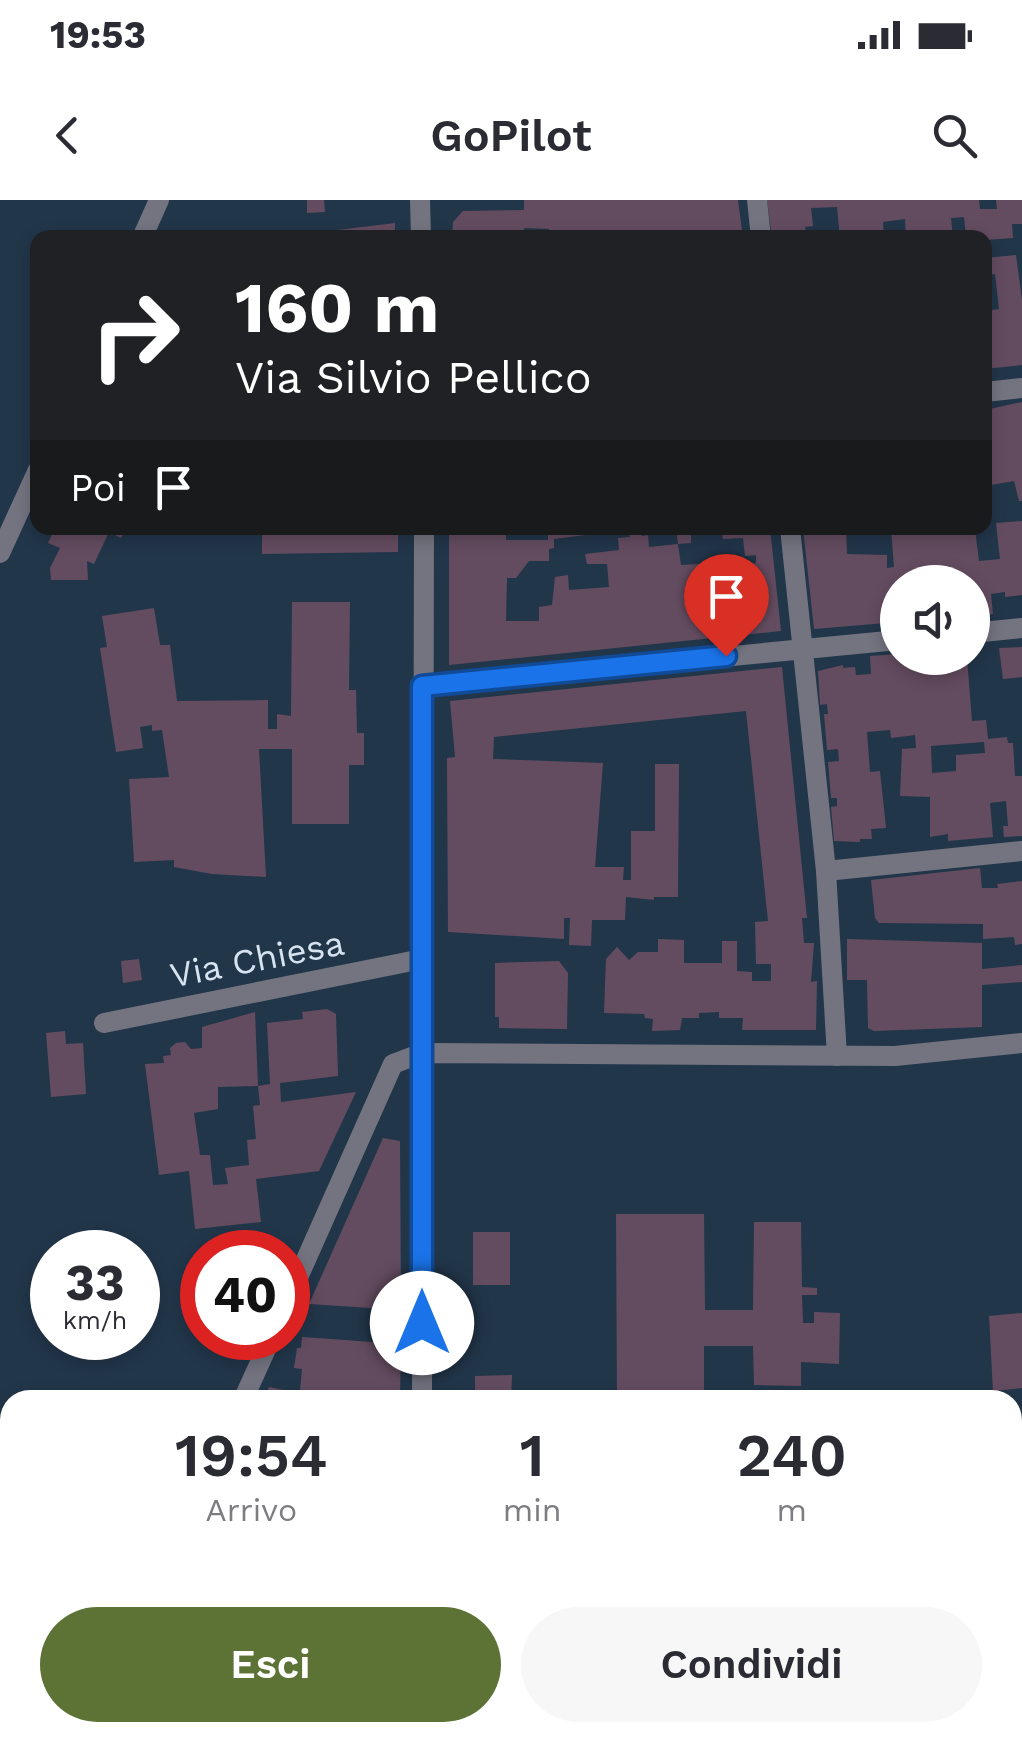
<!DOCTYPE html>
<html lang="it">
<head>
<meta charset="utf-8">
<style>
	:root { --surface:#fff; --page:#f7f7f7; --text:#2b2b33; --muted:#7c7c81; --accent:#5c7335 }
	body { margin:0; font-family:"Work Sans",sans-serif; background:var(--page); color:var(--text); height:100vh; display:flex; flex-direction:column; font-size:38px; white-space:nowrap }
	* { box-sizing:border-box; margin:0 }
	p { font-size:32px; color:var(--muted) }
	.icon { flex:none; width:55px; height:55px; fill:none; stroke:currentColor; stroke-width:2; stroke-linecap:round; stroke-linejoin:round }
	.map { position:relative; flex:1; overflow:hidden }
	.side { position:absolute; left:0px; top:1190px; width:1022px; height:352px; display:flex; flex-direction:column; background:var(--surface); border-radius:30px 30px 0 0; box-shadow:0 5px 15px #0003 }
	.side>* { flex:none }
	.hud { position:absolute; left:30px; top:30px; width:962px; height:305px; border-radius:20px; box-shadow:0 5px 15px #0003; background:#202124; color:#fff; overflow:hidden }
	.fabs { position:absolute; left:880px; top:365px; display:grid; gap:20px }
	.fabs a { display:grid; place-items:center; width:110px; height:110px; border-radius:50%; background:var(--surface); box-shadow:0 5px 15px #0003; font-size:50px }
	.speed { position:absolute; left:30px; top:1030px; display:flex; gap:20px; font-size:50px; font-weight:700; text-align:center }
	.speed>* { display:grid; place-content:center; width:130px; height:130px; border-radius:50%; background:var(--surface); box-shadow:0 5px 15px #0003; line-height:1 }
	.speed small { font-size:25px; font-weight:400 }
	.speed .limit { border:15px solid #d22; background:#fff; color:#111 }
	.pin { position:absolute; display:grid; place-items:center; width:85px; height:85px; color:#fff; margin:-102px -42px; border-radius:50% 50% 50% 0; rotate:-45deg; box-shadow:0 0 10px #0007 }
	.pin .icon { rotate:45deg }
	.me { position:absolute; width:110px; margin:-55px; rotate:0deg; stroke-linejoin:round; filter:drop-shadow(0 0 8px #0008) }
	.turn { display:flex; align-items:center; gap:35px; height:210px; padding:0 40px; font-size:45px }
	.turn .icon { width:130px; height:130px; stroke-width:2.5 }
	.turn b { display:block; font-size:70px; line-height:85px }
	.then { display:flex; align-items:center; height:95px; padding:0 40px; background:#0003; gap:20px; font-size:38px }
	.eta { display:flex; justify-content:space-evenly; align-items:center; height:170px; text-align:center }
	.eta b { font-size:60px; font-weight:600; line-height:70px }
	.action { display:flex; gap:20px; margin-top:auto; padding:20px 40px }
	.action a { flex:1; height:115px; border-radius:60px; background:var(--accent); color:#fff; font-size:40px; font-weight:600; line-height:115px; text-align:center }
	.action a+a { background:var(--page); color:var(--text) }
	.status { display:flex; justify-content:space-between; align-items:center; height:70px; padding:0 50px; background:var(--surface); direction:ltr }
	.status svg { height:28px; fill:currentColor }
	header { display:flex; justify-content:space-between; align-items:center; height:130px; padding:0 40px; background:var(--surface); font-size:45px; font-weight:600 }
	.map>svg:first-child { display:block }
	.building { fill:#644c60; fill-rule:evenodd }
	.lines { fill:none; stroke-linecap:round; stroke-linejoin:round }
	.minor { stroke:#747481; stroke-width:20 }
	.tertiary { stroke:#747481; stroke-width:20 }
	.route-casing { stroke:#114b97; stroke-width:25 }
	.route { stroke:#1a73e8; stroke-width:18 }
	.labels { text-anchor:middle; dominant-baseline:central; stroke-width:10; stroke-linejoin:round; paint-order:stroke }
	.street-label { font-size:35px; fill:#d6e3f0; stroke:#22364a }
</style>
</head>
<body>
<div class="status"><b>19:53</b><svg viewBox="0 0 49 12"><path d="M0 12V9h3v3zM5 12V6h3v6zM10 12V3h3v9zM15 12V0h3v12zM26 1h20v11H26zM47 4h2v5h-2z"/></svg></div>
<header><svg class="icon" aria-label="back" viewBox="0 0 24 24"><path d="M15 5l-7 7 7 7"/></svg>GoPilot<svg class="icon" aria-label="search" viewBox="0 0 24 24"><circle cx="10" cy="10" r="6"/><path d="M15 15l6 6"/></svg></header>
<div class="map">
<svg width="1022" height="1542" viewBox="0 0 1022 1542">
	<rect width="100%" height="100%" fill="#22364a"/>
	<!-- building -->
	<g class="building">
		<path d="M307,0H324L325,12L307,13Z"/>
		<path d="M524,0H738L743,38H549V29L524,28L525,38H452L453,22L463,11L524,10Z"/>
		<path d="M767,0H979L980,9H997L996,0H1022V24H1012L1013,38L985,40V38H966L964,17L951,18L953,38H906L905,19L883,22L884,38H840L837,7L811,8L813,26L805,27L807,38H772Z"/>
		<path d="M395,23V38H322V32Z"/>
		<path d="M1016,55L1022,100V165L985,169V111L999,109L995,74L987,75L985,58Z"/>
		<path d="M1022,202V301H1019L1014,281L985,286V210Z"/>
		<path d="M1022,321V395L1005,397V392L991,394L993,414L972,416V382H898V422L814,429L803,328H846L847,354L887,355V368L894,367L891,328H972L975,329L979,361L1000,359L996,323Z"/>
		<path d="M55,328L67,333L72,328H126L121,338L109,332L94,364L87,361L88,380H51L50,368L60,348L48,343Z"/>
		<path d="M262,328H398V352L262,354Z"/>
		<path d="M449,328H506V340H548V328H617V331L554,339V348L549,349V361H529L516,378H507L506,421H539V407L552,405L555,377L568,375L569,390L609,387L607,364H587L585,354L619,350L618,338L630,337L628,328H641L642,336L648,335L649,347L678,344L681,365L717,363L719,382L737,381L736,371H746V364L756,363V355L745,356L743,338L723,339L722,333L739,331V328H770L781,431L449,465ZM701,387H714L716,402L703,404Z"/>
		<path d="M676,328H703V331L691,332V343L678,344Z"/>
		<path d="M292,402H350L349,490H356L357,533H364V565H349V624H292V549H259L266,677L212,674L174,667V660L134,662L129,579L169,577L162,530L152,531V525L140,527L143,548L116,552L100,448L107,447L102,416L154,408L160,445H170L177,501L268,500V529H277V514L291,516Z"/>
		<path d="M1022,447V477L1003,479L999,448Z"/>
		<path d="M898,454V458H967L972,521L986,520L988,539L1007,537L1008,543H1013L1015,576H1022V636L1004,637L1003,626H1008L1006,601L990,603L993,637L948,641V634L930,637V597L900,596L902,549L916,548L915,535L891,538L890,530L867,532L870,572L880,571L886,628L871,629L872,639H860V642L834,641L831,607L837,606V598H831L828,562L839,561L838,549L827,550L824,514H828L827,504L820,505L818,471L843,465V468L855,467L856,475L871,474L870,456ZM984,542L985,553L956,555V571L932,573L931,546Z"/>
		<path d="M782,467L807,718H802L804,743H814L811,782L817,781L816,830H742L743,818H719V812L699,813V818H682L680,830L652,831L653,819L645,818L644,814L604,813L606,759L617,747L629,760L638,752H658V739L684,740V763H722V741H737V771L752,772V781H771V764H756L755,722L768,721L746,511L494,537L493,559L603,563L595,667H624L623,680H631V631H655V564H679L678,697H654V700L626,697L625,720H592L591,746L569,745L570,718H564V739L448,732L447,558L455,557L450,501Z"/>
		<path d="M980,668L982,688H998L997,684L1022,681V744L1015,745L1014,737L983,739V724L879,723L875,718L871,680Z"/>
		<path d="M847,739L982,743V769L1022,765V782L982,785V827L874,831L868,828L867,780H847Z"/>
		<path d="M139,759L142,780L123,783L121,761Z"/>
		<path d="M559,761L568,773L567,829L499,828V817H495V763Z"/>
		<path d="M327,809L336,814L338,876L280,883L281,902L356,892L319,971L256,979L261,1022L195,1029L189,971L159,975L145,864L164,863L163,856L171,855L170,848L176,843L185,842L191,849L202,848V827L255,812L258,886L270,884L267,823L303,819L302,812ZM258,886L260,905L253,906L256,939L247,940L249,965L225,968L228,984L213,985L210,955H200L194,913L218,909V887Z"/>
		<path d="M65,831L66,844L83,843L86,894L51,897L46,833Z"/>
		<path d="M383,938L400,941L401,1110L309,1104Z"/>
		<path d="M616,1014H704L705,1110H753L754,1022H801L802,1087L817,1088V1095H802L803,1123H814V1112L840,1113L839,1164L801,1162V1186L754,1185L753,1146H704V1200H617Z"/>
		<rect x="473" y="1032" width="37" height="53"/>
		<path d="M1022,1113V1188L993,1191L989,1116Z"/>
		<path d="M302,1137L401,1144L400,1200H310L311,1192L300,1191L302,1169L294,1168L297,1148H301Z"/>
		<path d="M512,1175L511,1200H475V1176Z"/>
		<path d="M269,1187L289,1191L287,1200H263Z"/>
		<path d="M1012,1294H1019L1022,1320V1479L1013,1480L1012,1370L1019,1369L1018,1355H1012Z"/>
		<path d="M10,1466V1523L0,1517V1483Z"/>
		<path d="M1022,1525V1542H994L993,1532H1012V1526Z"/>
		<path d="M63,1532H105L99,1542H79Z"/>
		<rect x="281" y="1532" width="112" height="10"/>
		<rect x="449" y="1532" width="45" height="10"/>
		<path d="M963,1533L964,1542H903V1539Z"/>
	</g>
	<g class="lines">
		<!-- minor -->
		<g class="minor">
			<path d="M757,0L761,38"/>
			<path d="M142,38L159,0"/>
			<path d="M985,192L1022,188"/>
			<path d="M790,328L826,671L837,856"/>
			<path d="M0,353L38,270"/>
			<path d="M972,433L1022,428"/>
			<path d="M423,486L898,440"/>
			<path d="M826,671L1022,651"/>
			<path d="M104,823L422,759"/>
			<path d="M288,1100L393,864L422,853L895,856L1022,843"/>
			<path d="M243,1200L271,1138"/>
			<path d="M0,1358L10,1357"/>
			<path d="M1012,1511L1022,1510"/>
			<path d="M979,1532L980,1542"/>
			<path d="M732,1542L819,1532"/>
		</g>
		<!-- tertiary -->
		<g class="tertiary">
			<path d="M420,0L421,38"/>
			<path d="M422,1200L424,328"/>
			<path d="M421,1542V1532"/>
		</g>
	</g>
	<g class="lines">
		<defs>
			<path id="route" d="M422,1123V486L726,456"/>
		</defs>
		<!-- route casing -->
		<use href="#route" class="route-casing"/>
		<!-- route -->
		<use href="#route" class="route"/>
	</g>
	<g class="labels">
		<!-- street labels -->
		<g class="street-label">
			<text transform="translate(257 759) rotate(-11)">Via Chiesa</text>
		</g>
	</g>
</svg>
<div class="fabs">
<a><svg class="icon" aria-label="sound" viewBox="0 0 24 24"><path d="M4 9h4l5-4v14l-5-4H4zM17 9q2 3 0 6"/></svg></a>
</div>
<div class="speed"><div>33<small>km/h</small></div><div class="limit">40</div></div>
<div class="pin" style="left:726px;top:456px;background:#d93025"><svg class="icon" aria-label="arrive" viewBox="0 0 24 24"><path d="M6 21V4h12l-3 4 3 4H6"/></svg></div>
<svg class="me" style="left:422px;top:1123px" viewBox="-20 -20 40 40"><circle r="19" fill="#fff"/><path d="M0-13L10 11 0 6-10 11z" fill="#1a73e8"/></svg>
<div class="hud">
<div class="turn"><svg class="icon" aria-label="right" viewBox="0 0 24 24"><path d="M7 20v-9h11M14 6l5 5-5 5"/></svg><div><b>160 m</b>Via Silvio Pellico</div></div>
<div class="then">Poi<svg class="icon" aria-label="arrive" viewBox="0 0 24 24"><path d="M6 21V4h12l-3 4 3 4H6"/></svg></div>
</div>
<section class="side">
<div class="eta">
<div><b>19:54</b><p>Arrivo</p></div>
<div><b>1</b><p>min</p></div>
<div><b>240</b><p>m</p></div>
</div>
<div class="action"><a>Esci</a><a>Condividi</a></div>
</section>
</div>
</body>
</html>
